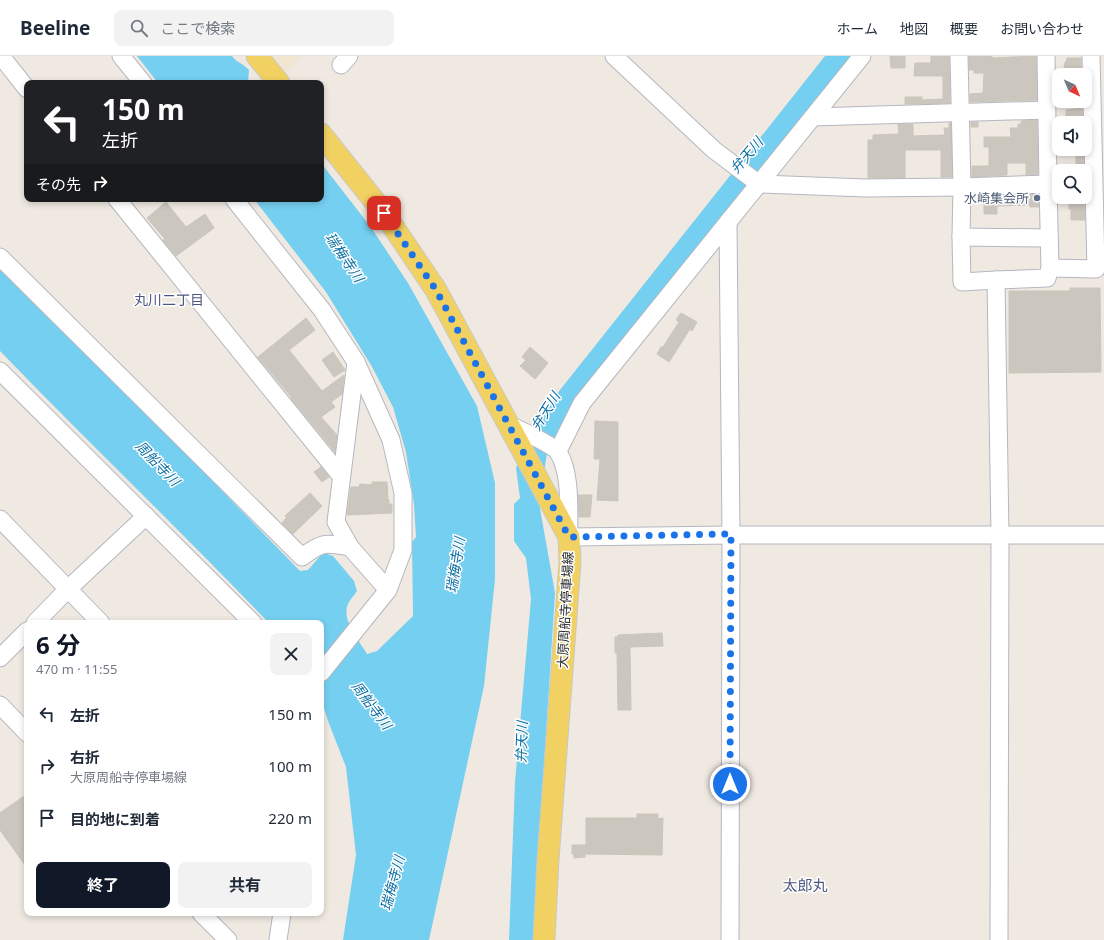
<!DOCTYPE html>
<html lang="ja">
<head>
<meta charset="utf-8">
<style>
	:root { --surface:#fff; --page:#f2f2f3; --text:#1f2937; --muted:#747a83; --line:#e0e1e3; --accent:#111827 }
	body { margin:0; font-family:"Noto Sans","Noto Sans JP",sans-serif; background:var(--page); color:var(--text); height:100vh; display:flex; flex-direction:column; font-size:15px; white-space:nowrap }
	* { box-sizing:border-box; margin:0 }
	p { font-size:13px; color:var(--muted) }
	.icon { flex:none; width:22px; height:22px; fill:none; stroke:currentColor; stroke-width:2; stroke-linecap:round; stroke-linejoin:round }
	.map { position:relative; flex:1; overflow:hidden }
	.details { position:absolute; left:24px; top:564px; width:300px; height:296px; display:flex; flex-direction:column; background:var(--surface); border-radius:8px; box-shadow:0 2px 6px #0003 }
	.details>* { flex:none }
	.banner { position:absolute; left:24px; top:24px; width:300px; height:122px; border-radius:8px; box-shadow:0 2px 6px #0003; background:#202124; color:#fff; overflow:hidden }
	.needle { width:26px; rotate:136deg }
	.tools { position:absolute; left:1052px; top:12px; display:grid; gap:8px }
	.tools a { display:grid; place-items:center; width:40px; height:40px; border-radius:8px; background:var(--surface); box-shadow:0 2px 6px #0003; font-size:20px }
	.pin { position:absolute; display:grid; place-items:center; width:34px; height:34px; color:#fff; margin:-17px; border-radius:8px; box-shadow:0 2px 6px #0006 }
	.me { position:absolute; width:44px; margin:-22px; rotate:0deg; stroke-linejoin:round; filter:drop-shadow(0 0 3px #0008) }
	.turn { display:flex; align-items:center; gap:14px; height:84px; padding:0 12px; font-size:18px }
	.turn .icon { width:52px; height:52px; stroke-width:2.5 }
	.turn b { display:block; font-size:28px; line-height:34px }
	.then { display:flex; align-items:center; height:38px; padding:0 12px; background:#0003; gap:8px; font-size:15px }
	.round { display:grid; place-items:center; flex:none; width:42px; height:42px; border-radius:8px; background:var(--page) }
	.summary { display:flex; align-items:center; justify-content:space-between; height:68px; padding:0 12px }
	h1 { font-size:24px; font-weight:700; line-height:30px; color:var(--accent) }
	.primary-button { display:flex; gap:8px; margin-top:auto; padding:8px 12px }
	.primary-button a { flex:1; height:46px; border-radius:8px; background:var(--accent); color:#fff; font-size:16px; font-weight:700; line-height:46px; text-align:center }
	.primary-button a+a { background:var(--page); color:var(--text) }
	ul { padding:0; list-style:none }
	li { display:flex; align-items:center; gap:12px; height:52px; padding:0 12px }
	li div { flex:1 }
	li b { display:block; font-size:15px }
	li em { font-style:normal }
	header { display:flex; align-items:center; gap:24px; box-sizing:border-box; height:56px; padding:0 20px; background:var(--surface); border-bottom:1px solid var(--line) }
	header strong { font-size:19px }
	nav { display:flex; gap:22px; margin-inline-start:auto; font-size:14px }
	.search { width:280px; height:36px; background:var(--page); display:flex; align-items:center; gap:10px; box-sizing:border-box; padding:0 14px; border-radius:8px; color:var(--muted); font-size:15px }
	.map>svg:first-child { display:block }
	.education { fill:#f0e6d1 }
	.water { fill:#75cff0 }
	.building { fill:#cbc7bf; stroke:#cbc5ba }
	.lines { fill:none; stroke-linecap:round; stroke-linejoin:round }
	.minor-casing { stroke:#b4b7c1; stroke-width:19 }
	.major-casing { stroke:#c9c9c9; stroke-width:23 }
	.minor { stroke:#fff; stroke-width:17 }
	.major { stroke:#f2d163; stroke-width:21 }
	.route { stroke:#1a73e8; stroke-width:7; stroke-dasharray:0 12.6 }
	.service-dot { fill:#5c6f8a; stroke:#fff; stroke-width:1.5 }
	.labels { text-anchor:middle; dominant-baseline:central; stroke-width:3; stroke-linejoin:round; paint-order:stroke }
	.service-label { font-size:13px; fill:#4e5e75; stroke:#fff; text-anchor:end }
	.street-label { font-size:13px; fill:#2e2e2e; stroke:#fff }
	.water-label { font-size:14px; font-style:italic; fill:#0d6fa3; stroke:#fff }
	.neighbourhood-label { font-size:14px; fill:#4d5680; stroke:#fff }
	.quarter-label { font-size:15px; fill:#4d5680; stroke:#fff }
</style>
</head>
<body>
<header>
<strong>Beeline</strong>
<div class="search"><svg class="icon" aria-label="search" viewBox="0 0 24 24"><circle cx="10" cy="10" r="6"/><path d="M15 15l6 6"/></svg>ここで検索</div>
<nav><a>ホーム</a><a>地図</a><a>概要</a><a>お問い合わせ</a></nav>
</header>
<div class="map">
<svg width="1104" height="884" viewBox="0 0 1104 884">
	<rect width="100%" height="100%" fill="#efe9e1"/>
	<!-- education -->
	<path class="education" d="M266,0H302L284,19Z"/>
	<!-- water -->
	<g class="water">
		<path d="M137,0H232C236,6 244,8 249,14L248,27H158Z"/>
		<path d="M825,0H851L574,347L547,397L539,447L555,537L533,884H509L515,726L531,543L526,502L514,485V448L520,442L516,412L529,385L556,339Z"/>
		<path d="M321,107L370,170L408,227L477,350L495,427V523L484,630L429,884H343L356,799L346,711L328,665L321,642V567H269C181,475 89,387 0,295V213L28,242L195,407L300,515L308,514L321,499L325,497L333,500L354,525L357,535C354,539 350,544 348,548C341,564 359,584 367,598L377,595L413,560L412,486L416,481L414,449L406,396L393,351L371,309L326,236L254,143H321Z"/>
	</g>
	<!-- building -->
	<g class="building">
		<path d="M890,0H905V12H891Z"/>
		<path d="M931,0H949L950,47L905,48V41H922V44L943,43V20H914L915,7H931Z"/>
		<path d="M969,0H992V2L1036,0L1037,44L970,46V38L983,37L984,17H974V14H969Z"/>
		<path d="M1067,2H1081V19H1064L1065,6H1066Z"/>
		<path d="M1082,52L1083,67H1066V54Z"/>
		<path d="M1037,64L1038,118L1026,119V107H1007V119L972,121V110H989V91H984V81H1011L1010,72H1018V68H1022L1021,65Z"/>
		<rect x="971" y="66" width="7" height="5"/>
		<path d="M949,67H951L952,121H941V94H905V122H868V84H873V79L899,78L898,68H913V80L945,79L944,72H949Z"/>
		<path d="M1076,95H1083L1084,108H1076Z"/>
		<path d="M1038,138L1039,151H1030V149L997,150V158H984V140Z"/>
		<path d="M1069,141H1084L1085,164H1071V153H1069Z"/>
		<path d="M166,146L186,171L205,158L214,172L176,200L163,184L165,183L147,162Z"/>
		<path d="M1070,232H1100L1101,316L1009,317V235H1070Z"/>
		<path d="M681,257L697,266L692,275L690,273L669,306L657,298L661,291H663L679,266L676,264Z"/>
		<path d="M306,262L315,274L289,294L322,335L344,319L342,338L331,346L335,351L321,361L337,379L335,396L291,342H292L258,301Z"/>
		<path d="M530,291L548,307L535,323L520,310L526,304L522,301Z"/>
		<path d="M333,296L345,314L334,321L322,304Z"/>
		<path d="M595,365L618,366V445L597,444L600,403H594Z"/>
		<path d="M321,411L329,421L322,426L314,416Z"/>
		<path d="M372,426H387L388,444H389V448H392V457L347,459L351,431H359L360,428L372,429Z"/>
		<path d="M310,437L322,450L293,478L282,467L287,461L285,460Z"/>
		<path d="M578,439H592L590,461H579Z"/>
		<path d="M662,577L663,590L630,591L631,654H618L617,597H615V581H618V579Z"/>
		<path d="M27,738V812L0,774V757Z"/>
		<path d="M637,758H658V763L663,762L662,799L585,798V801L574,802V798H572V789H586V762H637Z"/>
	</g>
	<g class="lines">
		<defs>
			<g id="minor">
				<path d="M1,0L27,33"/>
				<path d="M121,0L143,27"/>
				<path d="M614,0L714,94L759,128L865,132L962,131L1048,128L1050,212L1047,222L996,224L1000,479L999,884"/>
				<path d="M959,0L962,131L961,181L962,226L996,224"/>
				<path d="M1046,0L1048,128"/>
				<path d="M341,9L349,0"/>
				<path d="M813,61L1046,54"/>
				<path d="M117,143L341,420"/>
				<path d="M234,143L322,254L356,306L391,384L403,437V494L388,534L321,617"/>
				<path d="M728,166L731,479L730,884"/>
				<path d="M961,181L1049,182"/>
				<path d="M0,201L302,501C323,485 326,487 350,491"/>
				<path d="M1050,212L1096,213L1091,0"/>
				<path d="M356,306L336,466L350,491L388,534"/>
				<path d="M0,315L253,567"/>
				<path d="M510,369C520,374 553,389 558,396C572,418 568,456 569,481L731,479H1104"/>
				<path d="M558,395L582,347L862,0"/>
				<path d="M0,463L101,567"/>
				<path d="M35,567L68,533L146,460"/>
				<path d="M0,602L27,575"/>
				<path d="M0,649L27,677"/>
				<path d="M201,857L228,884"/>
				<path d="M278,884L282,857"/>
			</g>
			<g id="major">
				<path d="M257,0L279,27"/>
				<path d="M321,78L384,157L436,234L569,481L570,506L548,804L544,884"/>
			</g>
		</defs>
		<!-- minor casing -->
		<use href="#minor" class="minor-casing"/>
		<!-- major casing -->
		<use href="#major" class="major-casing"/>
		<!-- minor -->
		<use href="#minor" class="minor"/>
		<!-- major -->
		<use href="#major" class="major"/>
	</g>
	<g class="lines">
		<!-- route -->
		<path class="route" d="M384,157L436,234L569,481L731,478L730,728"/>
	</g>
	<!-- markers -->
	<circle class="service-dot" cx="1037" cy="142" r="4"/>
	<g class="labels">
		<!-- service labels -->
		<g class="service-label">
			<text x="1029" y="142">水崎集会所</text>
		</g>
		<!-- street labels -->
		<g class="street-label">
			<text transform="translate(565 554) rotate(-87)">大原周船寺停車場線</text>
		</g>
		<!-- water labels -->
		<g class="water-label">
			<text transform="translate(746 99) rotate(-50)">弁天川</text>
			<text transform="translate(345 201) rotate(56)">瑞梅寺川</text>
			<text transform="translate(545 355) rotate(-58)">弁天川</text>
			<text transform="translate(158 407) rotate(46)">周船寺川</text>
			<text transform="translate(455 509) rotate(-81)">瑞梅寺川</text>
			<text transform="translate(372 649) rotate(53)">周船寺川</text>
			<text transform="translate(521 686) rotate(-88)">弁天川</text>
			<text transform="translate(392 827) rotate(-75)">瑞梅寺川</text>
		</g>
		<!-- neighbourhood labels -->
		<g class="neighbourhood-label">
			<text x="169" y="243">丸川二丁目</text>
		</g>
		<!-- quarter labels -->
		<g class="quarter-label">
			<text x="805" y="829">太郎丸</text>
		</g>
	</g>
</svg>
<div class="tools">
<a><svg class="needle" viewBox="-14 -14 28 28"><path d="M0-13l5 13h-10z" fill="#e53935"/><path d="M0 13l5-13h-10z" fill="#747a83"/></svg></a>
<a><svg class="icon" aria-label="sound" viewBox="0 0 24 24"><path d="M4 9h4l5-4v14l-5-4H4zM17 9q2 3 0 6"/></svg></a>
<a><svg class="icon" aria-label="search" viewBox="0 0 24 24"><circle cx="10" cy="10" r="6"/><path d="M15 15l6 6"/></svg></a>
</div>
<div class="pin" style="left:384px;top:157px;background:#d93025"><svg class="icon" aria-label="arrive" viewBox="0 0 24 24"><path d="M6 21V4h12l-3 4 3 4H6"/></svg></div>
<svg class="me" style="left:730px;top:728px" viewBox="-20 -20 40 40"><circle r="17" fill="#1a73e8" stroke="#fff" stroke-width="3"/><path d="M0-11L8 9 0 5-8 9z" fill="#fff"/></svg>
<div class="banner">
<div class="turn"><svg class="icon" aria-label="left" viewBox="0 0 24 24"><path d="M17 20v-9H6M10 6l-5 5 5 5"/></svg><div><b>150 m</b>左折</div></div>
<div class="then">その先<svg class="icon" aria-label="right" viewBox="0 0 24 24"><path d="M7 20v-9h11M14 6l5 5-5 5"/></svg></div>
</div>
<section class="details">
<div class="summary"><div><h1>6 分</h1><p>470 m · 11:55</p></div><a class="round"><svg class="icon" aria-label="close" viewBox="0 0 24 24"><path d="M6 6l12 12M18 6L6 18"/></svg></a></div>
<ul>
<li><svg class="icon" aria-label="left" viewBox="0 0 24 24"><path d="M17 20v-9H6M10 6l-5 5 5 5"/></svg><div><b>左折</b></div><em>150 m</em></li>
<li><svg class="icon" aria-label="right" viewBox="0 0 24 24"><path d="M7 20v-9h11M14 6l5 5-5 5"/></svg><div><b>右折</b><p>大原周船寺停車場線</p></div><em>100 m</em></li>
<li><svg class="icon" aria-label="arrive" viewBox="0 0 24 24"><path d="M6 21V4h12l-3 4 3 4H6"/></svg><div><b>目的地に到着</b></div><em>220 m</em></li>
</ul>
<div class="primary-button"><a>終了</a><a>共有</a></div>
</section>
</div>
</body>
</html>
